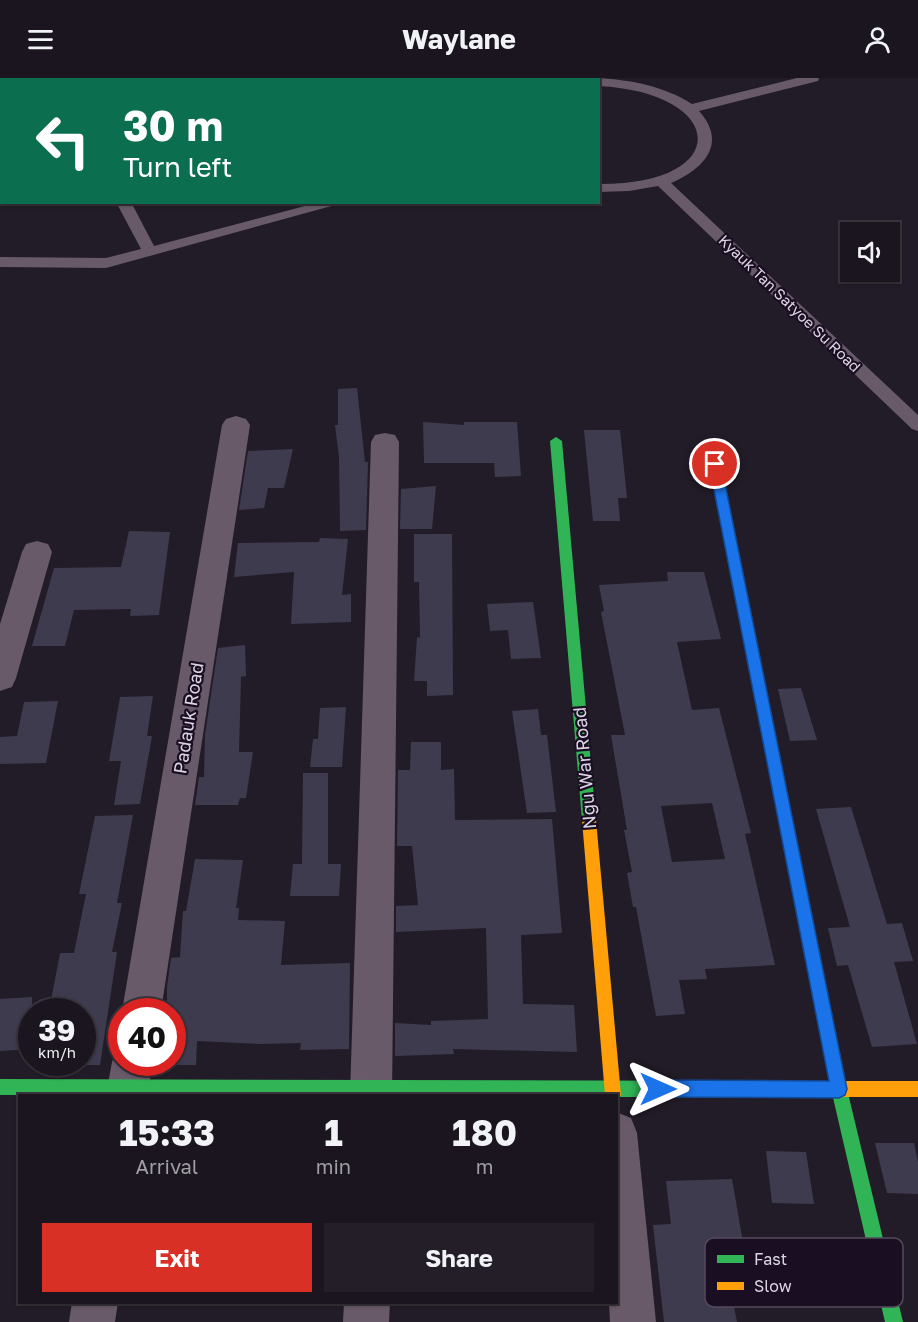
<!DOCTYPE html>
<html lang="en">
<head>
<meta charset="utf-8">
<style>
	:root { --surface:#1a151e; --page:#231e27; --text:#f1f3f6; --muted:#9f9fa4; --line:#38343c; --accent:#d93025 }
	body { margin:0; font-family:"Golos Text",sans-serif; background:var(--page); color:var(--text); height:100vh; display:flex; flex-direction:column; font-size:22px; white-space:nowrap }
	* { box-sizing:border-box; margin:0 }
	p { font-size:20px; color:var(--muted) }
	.icon { flex:none; width:33px; height:33px; fill:none; stroke:currentColor; stroke-width:2; stroke-linecap:round; stroke-linejoin:round }
	.map { position:relative; flex:1; overflow:hidden }
	.drawer { position:absolute; left:18px; top:1016px; width:600px; height:210px; display:flex; flex-direction:column; background:var(--surface); border-radius:0px; box-shadow:0 2px 4px #0004,0 0 0 2px var(--line) }
	.drawer>* { flex:none }
	.top-card { position:absolute; left:0px; top:0px; width:600px; height:126px; box-shadow:0 2px 4px #0004,0 0 0 2px var(--line); background:#0b6e4f; color:#fff; overflow:hidden }
	.controls { position:absolute; left:840px; top:144px; display:grid; gap:12px }
	.controls a { display:grid; place-items:center; width:60px; height:60px; border-radius:0px; background:var(--surface); box-shadow:0 2px 4px #0004,0 0 0 2px var(--line); font-size:30px }
	.speed { position:absolute; left:18px; top:920px; display:flex; gap:12px; font-size:30px; font-weight:700; text-align:center }
	.speed>* { display:grid; place-content:center; width:78px; height:78px; border-radius:50%; background:var(--surface); box-shadow:0 2px 4px #0004,0 0 0 2px var(--line); line-height:1 }
	.speed small { font-size:15px; font-weight:400 }
	.speed .limit { border:9px solid #d22; background:#fff; color:#111 }
	.pin { position:absolute; display:grid; place-items:center; width:51px; height:51px; color:#fff; margin:-26px; border:3px solid #fff; border-radius:50%; box-shadow:0 2px 6px #0007 }
	.me { position:absolute; width:66px; margin:-33px; rotate:90deg; stroke-linejoin:round; filter:drop-shadow(0 0 4px #0008) }
	.turn { display:flex; align-items:center; gap:21px; height:126px; padding:0 24px; font-size:27px }
	.turn .icon { width:78px; height:78px; stroke-width:2.5 }
	.turn b { display:block; font-size:42px; line-height:51px }
	.eta { display:flex; justify-content:space-evenly; align-items:center; height:102px; text-align:center }
	.eta b { font-size:36px; font-weight:700; line-height:42px }
	.button { display:flex; gap:12px; margin-top:auto; padding:12px 24px }
	.button a { flex:1; height:69px; border-radius:0px; background:var(--accent); color:#fff; font-size:24px; font-weight:700; line-height:69px; text-align:center }
	.button a+a { background:var(--page); color:var(--text) }
	header { display:flex; justify-content:space-between; align-items:center; height:78px; padding:0 24px; background:var(--surface); font-size:27px; font-weight:700 }
	.map>svg:first-child { display:block }
	.building { fill:#3f3b4f; fill-rule:evenodd }
	.lines { fill:none; stroke-linecap:round; stroke-linejoin:round }
	.lane { fill:#695a69; fill-rule:evenodd }
	.street { fill:#695a69; fill-rule:evenodd }
	.fast { fill:#30b455; fill-rule:evenodd }
	.slow { fill:#ff9f0a; fill-rule:evenodd }
	.route { fill:#1a73e8; stroke:#114b97; stroke-width:1.5 }
	.labels { text-anchor:middle; dominant-baseline:central; stroke-width:4.5; stroke-linejoin:round; paint-order:stroke }
	.far-street-label { font-size:15px; fill:#dcd5e4; stroke:#1a0e23 }
	.street-label { font-size:18px; fill:#dcd5e4; stroke:#1a0e23 }
	.key { fill:#1a0e23; stroke:#544a5d; stroke-width:1.5 }
	.key-label { font-size:16px; fill:#dcd5e4 }
</style>
</head>
<body>
<header><svg class="icon" aria-label="menu" viewBox="0 0 24 24"><path d="M4 6h16M4 12h16M4 18h16"/></svg>Waylane<svg class="icon" aria-label="person" viewBox="0 0 24 24"><circle cx="12" cy="8" r="4"/><path d="M4 21q1-7 8-7t8 7"/></svg></header>
<div class="map">
<svg width="918" height="1244" viewBox="0 0 918 1244">
	<rect width="100%" height="100%" fill="#221c28"/>
	<!-- building -->
	<g class="building">
		<path d="M357,310L365,384H368L366,452L340,453L339,379L335,347H338V311Z"/>
		<path d="M423,344L464,347V344H517L521,398L495,399L494,385H424Z"/>
		<path d="M584,352H620L627,420H618L620,443H593Z"/>
		<path d="M293,371L284,410H268L264,430L239,432L248,373Z"/>
		<path d="M436,408L432,451H400L401,411Z"/>
		<path d="M129,453L170,454L159,537L130,538L131,531L74,532L65,568H32L54,490L121,489Z"/>
		<path d="M414,456H452L453,617L427,618V603H414L417,559L420,560L419,504H414Z"/>
		<path d="M320,460L348,461L342,517L351,516V544L291,546L294,494L234,499L238,465L319,464Z"/>
		<path d="M667,494H704L721,561L677,564L692,632L719,630L751,755L745,756L775,887L705,891L707,901L679,902L685,936L656,938L636,829H633L627,795L632,794L624,752H627L611,657H625L601,534L604,533L599,507L668,503ZM712,725L725,781L672,784L661,728Z"/>
		<path d="M533,524L541,580L511,581L508,552L490,553L487,526Z"/>
		<path d="M245,567L246,598L241,599L239,674H253L246,720H240L238,727H195L199,699H204L205,657L218,570Z"/>
		<path d="M801,610L817,662L790,663L778,611Z"/>
		<path d="M153,618L147,658H152L140,726L114,727L121,683H109L120,619Z"/>
		<path d="M58,623L46,685L0,686V659L17,658L24,624Z"/>
		<path d="M346,629L342,689H310L313,661H318L320,630Z"/>
		<path d="M538,631L541,657H547L556,734L527,735L512,633Z"/>
		<path d="M411,664H441V692L454,691L455,742L552,741L562,855L521,857L523,926L574,927L577,974L453,971L454,976L395,978V945L431,947V943L488,941L486,850L396,854V828L418,827L412,768H397L398,692H410Z"/>
		<path d="M303,695H328V786H341L339,818H290L293,786H302Z"/>
		<path d="M851,729L887,846L902,845L913,883L894,884L917,966L872,969L848,887L837,888L828,850L850,849L816,731Z"/>
		<path d="M133,737L117,825H122L112,874H117L100,987H82V933H49L60,875H74L86,816H79L95,738Z"/>
		<path d="M195,781L243,782L236,830H239L238,842L285,843L281,887L350,885L349,971L300,972L301,965L259,966L197,963L196,987H172V933H167V909L171,880L180,879L183,833H186Z"/>
		<path d="M32,919V971L0,973V921Z"/>
		<path d="M875,1065H914L918,1084V1116L887,1115Z"/>
		<path d="M766,1073L806,1074L814,1126L772,1125Z"/>
		<path d="M732,1101L748,1193L727,1194L737,1244H664L653,1147L671,1146L666,1103Z"/>
	</g>
	<g class="lines">
		<!-- lane -->
		<g class="lane">
			<rect x="50" y="0" width="12" height="2"/>
			<path d="M547,0H560L561,2H548Z"/>
			<path d="M598,0C631,2 664,8 692,26L797,0H819L818,3L699,33C728,65 704,91 671,105L918,337V353L912,351L658,108L629,113L598,114V106C735,107 727,14 598,8V2H593Z"/>
			<path d="M116,124H131L154,168L320,124H346L106,190L0,189V179L106,180L141,171Z"/>
		</g>
		<!-- street -->
		<g class="street">
			<path d="M236,338L246,341L250,347L161,933H122L222,347L226,341Z"/>
			<path d="M385,355L395,357L399,364L392,1017H350L371,364L375,357Z"/>
			<path d="M37,463L48,466L52,474L16,600L12,609L0,613V546L22,474L26,466Z"/>
			<path d="M122,969V984H152L148,1017H106L112,984L118,970Z"/>
			<path d="M616,1034L631,1040L637,1055L656,1244H610L609,1224H616Z"/>
			<path d="M72,1224H118L115,1244H69Z"/>
			<path d="M344,1224H390L389,1244H343Z"/>
		</g>
		<!-- fast -->
		<g class="fast">
			<path d="M556,359L562,363L596,742L594,746L589,748L584,746L582,742L550,363Z"/>
			<path d="M715,382L721,386L847,1011L903,1244H885L831,1011L709,386Z"/>
			<path d="M0,1001L782,1003L788,1005L790,1011L788,1017L782,1019H616V1017H0Z"/>
		</g>
		<!-- slow -->
		<g class="slow">
			<path d="M589,736L594,738L596,742L621,1017L616,1024V1017H605L582,742L584,738Z"/>
			<path d="M782,1003H918V1019H782L776,1017L774,1011L776,1005Z"/>
		</g>
	</g>
	<!-- route -->
	<path class="route" d="M715,382L721,386L847,1011L845,1017L839,1020L658,1019L652,1016L649,1011L652,1005L658,1002L829,1003L709,386Z"/>
	<g class="labels">
		<!-- far-street labels -->
		<g class="far-street-label">
			<text transform="translate(790 225) rotate(44)">Kyauk Tan Satyoe Su Road</text>
		</g>
		<!-- street labels -->
		<g class="street-label">
			<text transform="translate(188 640) rotate(-81)">Padauk Road</text>
			<text transform="translate(584 690) rotate(-95)">Ngu War Road</text>
		</g>
	</g>
	<!-- legend -->
	<rect x="705" y="1160" width="198" height="69" rx="9" class="key"/>
	<rect x="717" y="1177" width="27" height="8" fill="#30b455"/>
	<rect x="717" y="1204" width="27" height="8" fill="#ff9f0a"/>
	<g class="key-label">
		<text x="754" y="1187">Fast</text>
		<text x="754" y="1214">Slow</text>
	</g>
</svg>
<div class="controls">
<a><svg class="icon" aria-label="sound" viewBox="0 0 24 24"><path d="M4 9h4l5-4v14l-5-4H4zM17 9q2 3 0 6"/></svg></a>
</div>
<div class="speed"><div>39<small>km/h</small></div><div class="limit">40</div></div>
<div class="pin" style="left:715px;top:386px;background:#d93025"><svg class="icon" aria-label="arrive" viewBox="0 0 24 24"><path d="M6 21V4h12l-3 4 3 4H6"/></svg></div>
<svg class="me" style="left:658px;top:1011px" viewBox="-20 -20 40 40"><path d="M0-17L14 15 0 8-14 15z" fill="#1a73e8" stroke="#fff" stroke-width="4"/></svg>
<div class="top-card">
<div class="turn"><svg class="icon" aria-label="left" viewBox="0 0 24 24"><path d="M17 20v-9H6M10 6l-5 5 5 5"/></svg><div><b>30 m</b>Turn left</div></div>
</div>
<section class="drawer">
<div class="eta">
<div><b>15:33</b><p>Arrival</p></div>
<div><b>1</b><p>min</p></div>
<div><b>180</b><p>m</p></div>
</div>
<div class="button"><a>Exit</a><a>Share</a></div>
</section>
</div>
</body>
</html>
